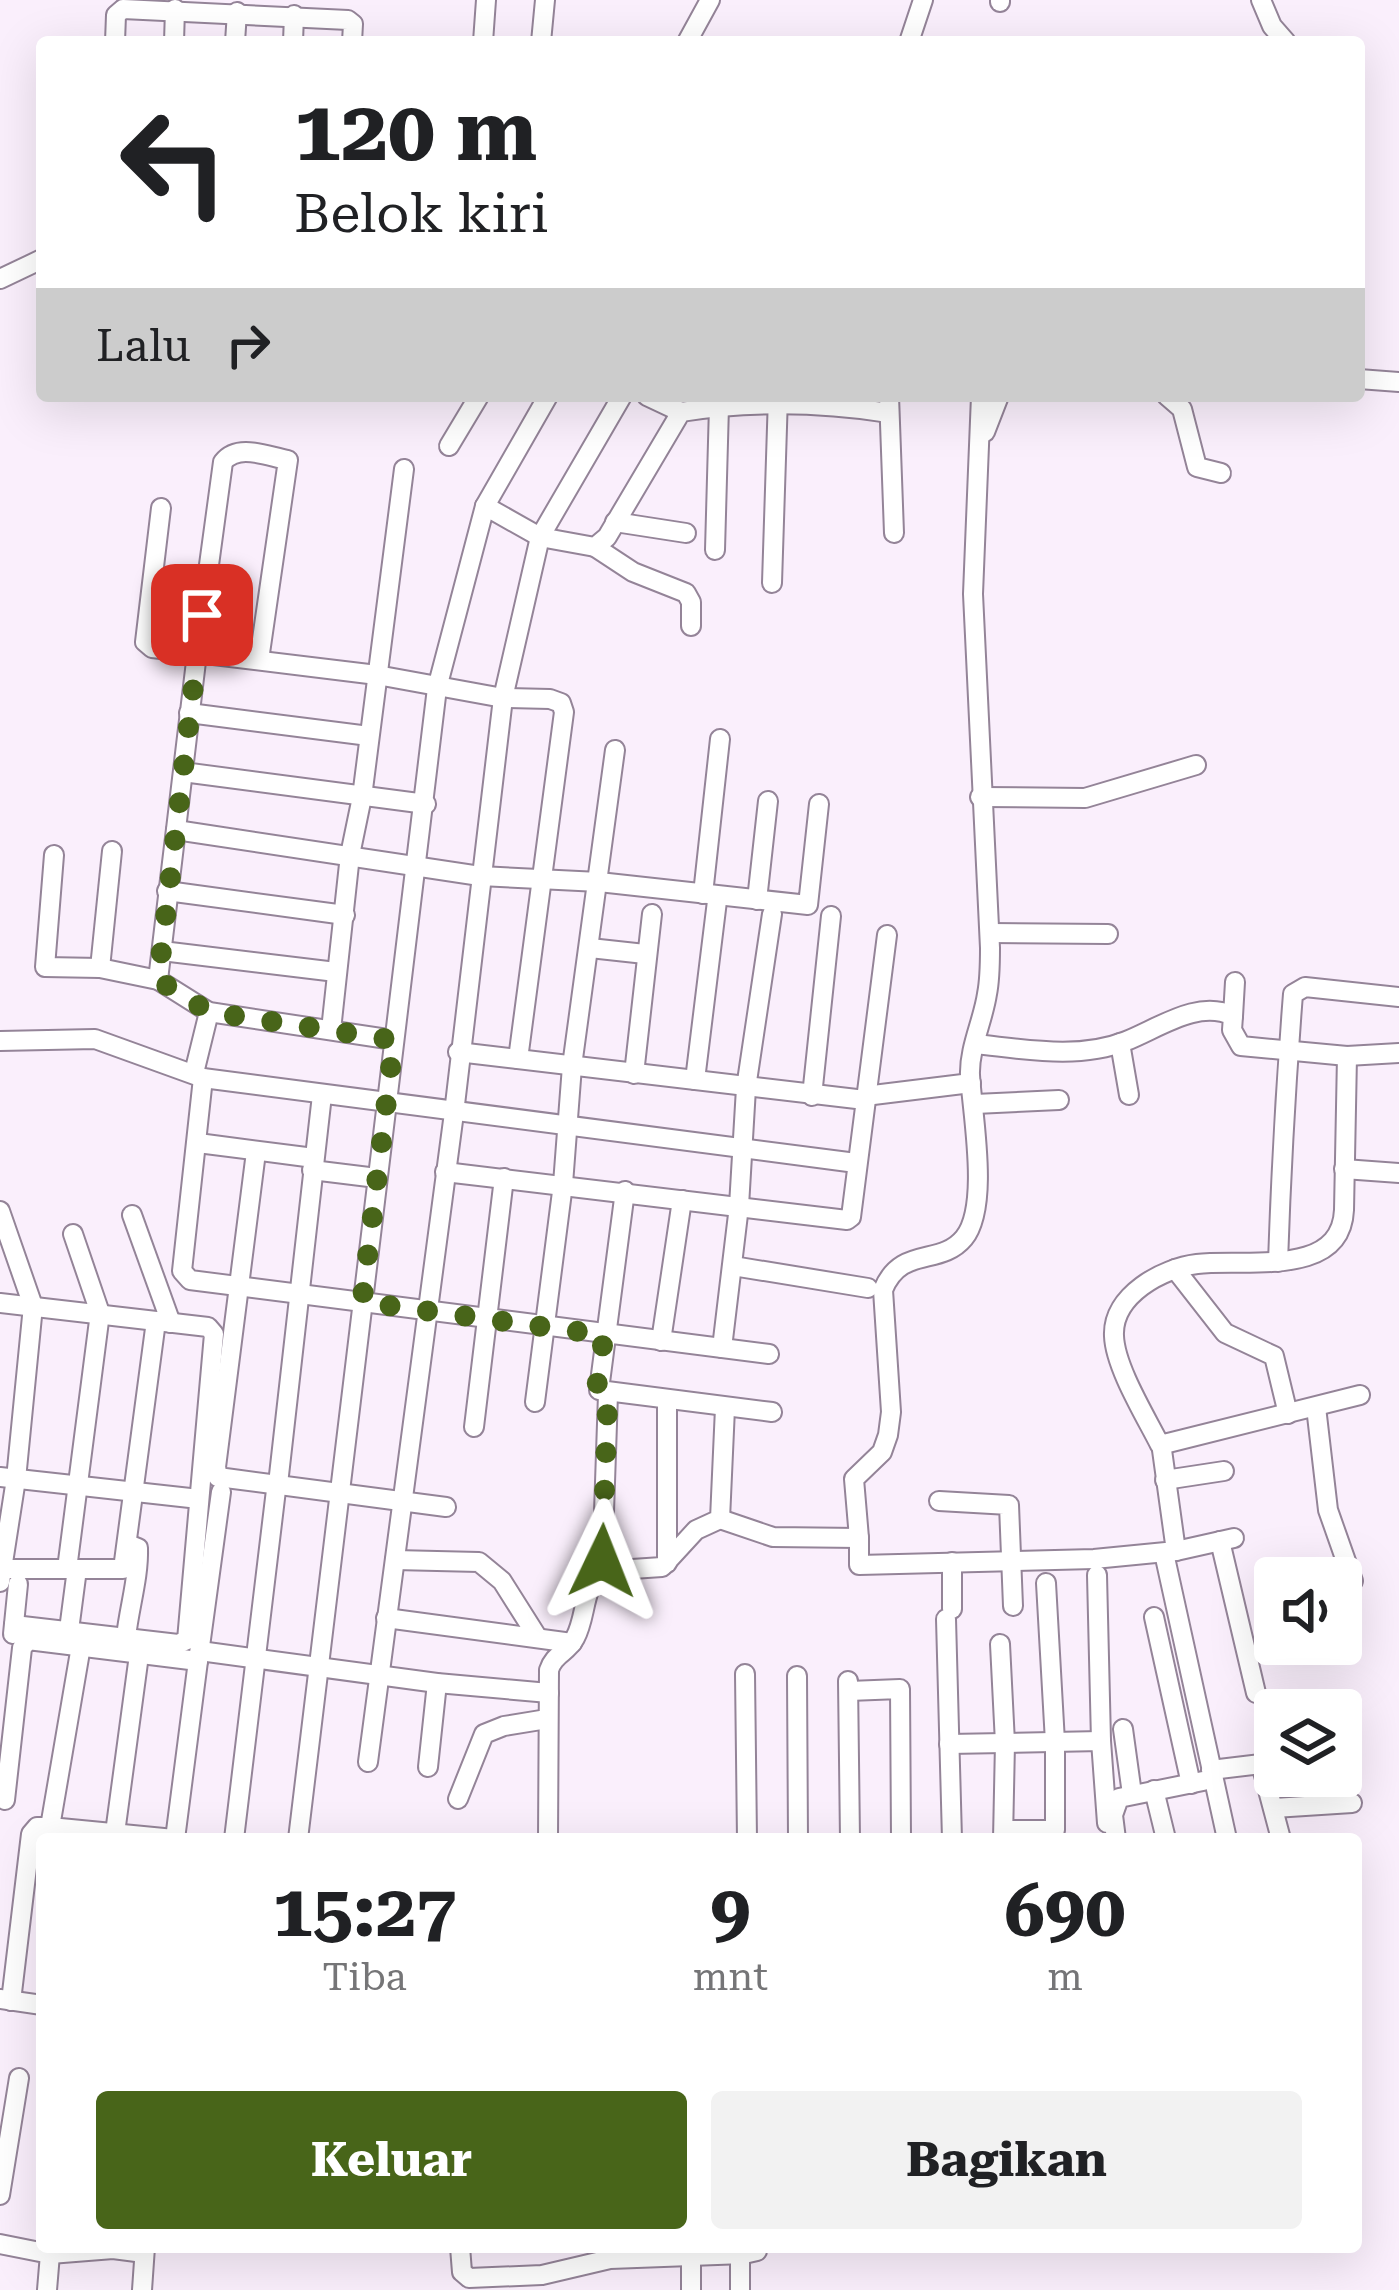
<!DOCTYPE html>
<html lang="id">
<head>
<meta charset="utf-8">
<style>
	:root { --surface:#fff; --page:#f2f2f2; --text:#202124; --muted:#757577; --accent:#486519 }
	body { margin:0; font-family:"Roboto Serif",serif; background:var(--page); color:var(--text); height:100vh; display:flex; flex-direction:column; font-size:45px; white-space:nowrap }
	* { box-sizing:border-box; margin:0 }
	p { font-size:39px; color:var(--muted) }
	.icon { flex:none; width:66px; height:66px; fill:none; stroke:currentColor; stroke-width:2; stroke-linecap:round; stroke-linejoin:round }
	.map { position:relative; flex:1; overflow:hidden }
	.panel { position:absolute; left:36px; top:1833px; width:1326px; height:420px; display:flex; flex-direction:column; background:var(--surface); border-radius:12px; box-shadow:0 12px 48px #0002 }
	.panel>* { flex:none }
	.top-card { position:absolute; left:36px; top:36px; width:1329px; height:366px; border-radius:12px; box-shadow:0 12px 48px #0002; background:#fff; color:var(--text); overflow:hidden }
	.tools { position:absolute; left:1254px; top:1557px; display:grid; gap:24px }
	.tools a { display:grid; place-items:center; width:108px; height:108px; border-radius:12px; background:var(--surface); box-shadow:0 12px 48px #0002; font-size:60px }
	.pin { position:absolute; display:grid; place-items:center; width:102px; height:102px; color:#fff; margin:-51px; border-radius:24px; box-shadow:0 6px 18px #0006 }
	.me { position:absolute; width:132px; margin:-66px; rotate:2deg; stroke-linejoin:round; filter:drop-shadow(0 0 9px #0008) }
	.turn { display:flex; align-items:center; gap:42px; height:252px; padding:0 60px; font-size:54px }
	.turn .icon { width:156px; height:156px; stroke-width:2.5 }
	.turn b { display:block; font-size:84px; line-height:102px }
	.then { display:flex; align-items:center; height:114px; padding:0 60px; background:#0003; gap:24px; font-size:45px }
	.eta { display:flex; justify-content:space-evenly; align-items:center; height:204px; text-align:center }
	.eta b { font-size:72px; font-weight:700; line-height:84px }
	.cta { display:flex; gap:24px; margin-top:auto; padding:24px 60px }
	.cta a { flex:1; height:138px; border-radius:12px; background:var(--accent); color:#fff; font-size:48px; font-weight:700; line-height:138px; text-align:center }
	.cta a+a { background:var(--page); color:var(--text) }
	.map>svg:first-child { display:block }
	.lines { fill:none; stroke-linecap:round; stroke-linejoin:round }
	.minor-casing { stroke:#948498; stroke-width:22 }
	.minor { stroke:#fff; stroke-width:18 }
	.route { stroke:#486519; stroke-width:21; stroke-dasharray:0 37.8 }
</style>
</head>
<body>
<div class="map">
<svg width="1399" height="2290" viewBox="0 0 1399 2290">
	<rect width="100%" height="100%" fill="#faeffc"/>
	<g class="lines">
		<defs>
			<g id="minor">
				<path d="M1261,0L1272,26L1286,42"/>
				<path d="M1000,2V0"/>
				<path d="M115,42L116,15L123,9L348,20L353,24L352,42"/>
				<path d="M174,42L175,9"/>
				<path d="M235,42L237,12"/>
				<path d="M293,42L294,15"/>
				<path d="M483,42L486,0"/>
				<path d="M541,42L545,0"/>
				<path d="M687,42L710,0"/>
				<path d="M909,42L923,0"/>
				<path d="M0,279L42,259"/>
				<path d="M1359,379L1399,382"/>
				<path d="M647,396L681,412"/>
				<path d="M889,396L894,533"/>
				<path d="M1167,396L1182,409L1197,467L1221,473"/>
				<path d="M985,432L999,396"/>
				<path d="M449,446L479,396"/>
				<path d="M485,506L540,537L595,547L607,537L681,412C751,401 819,402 889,413"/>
				<path d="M161,508L145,642L152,648L197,653L223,462C238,443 266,456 288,460L259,660"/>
				<path d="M615,522L686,533"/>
				<path d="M595,547L633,572L686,593L691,602V626"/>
				<path d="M715,550L719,406"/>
				<path d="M772,583L778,396"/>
				<path d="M189,713L369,736"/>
				<path d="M183,772L426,804"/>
				<path d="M980,797L1085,798L1196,765"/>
				<path d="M176,830L480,876L599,882L808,905L819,804"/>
				<path d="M54,855L45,967L100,968L158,980L209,1012L394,1040"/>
				<path d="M167,891L345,915"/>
				<path d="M703,894L720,739"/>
				<path d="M757,900L768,801"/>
				<path d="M990,933L1108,934"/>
				<path d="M590,948L645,954"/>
				<path d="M162,951L336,972"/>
				<path d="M100,968L112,851"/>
				<path d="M158,980L197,653L377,675L503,698L550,699L561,703L564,712L518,1059"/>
				<path d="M1233,1016L1235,982"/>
				<path d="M331,1030L350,855L362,797L404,469"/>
				<path d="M0,1041L95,1039L203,1078L856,1163"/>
				<path d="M1120,1043L1129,1095"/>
				<path d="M975,1044C1024,1049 1078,1060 1126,1041C1159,1028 1198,999 1233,1016L1232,1030L1241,1046L1347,1056L1399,1053"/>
				<path d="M458,1052L865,1100"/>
				<path d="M1347,1056L1344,1210C1341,1279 1243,1258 1197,1264C1163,1268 1112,1295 1114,1336C1115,1367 1146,1417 1160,1445L1360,1395"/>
				<path d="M194,1073L209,1012"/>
				<path d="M634,1074L652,914"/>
				<path d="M203,1078L182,1271L190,1280L769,1354"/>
				<path d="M695,1080L717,901"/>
				<path d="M812,1096L831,916"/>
				<path d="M865,1096L971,1083"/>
				<path d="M975,1104L1059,1100"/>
				<path d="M198,1143L314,1158"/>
				<path d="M256,1152L216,1467L218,1477L446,1507"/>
				<path d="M1344,1169L1399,1173"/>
				<path d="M312,1170L377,1178"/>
				<path d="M445,1172L847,1220L851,1217L887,935"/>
				<path d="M625,1191L599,1390L772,1412"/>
				<path d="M0,1211L33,1306L16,1479L0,1582"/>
				<path d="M132,1215L171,1323"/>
				<path d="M1278,1262C1281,1172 1286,1083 1293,994L1305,987L1399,997"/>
				<path d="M733,1266L868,1288"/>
				<path d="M1175,1269L1225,1333L1274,1356L1288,1414"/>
				<path d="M0,1303L208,1327L214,1334L187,1640L178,1644L14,1625"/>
				<path d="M661,1341L682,1200"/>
				<path d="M722,1348L739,1206L746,1088L772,914"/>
				<path d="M535,1402L563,1184L572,1066L615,750"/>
				<path d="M1316,1407L1328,1510L1353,1581L1341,1583"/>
				<path d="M474,1427L504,1178"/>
				<path d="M0,1477L199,1499"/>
				<path d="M1165,1480L1224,1471"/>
				<path d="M278,1484L322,1095"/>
				<path d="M939,1501L1009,1505L1013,1606"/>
				<path d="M720,1519L773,1537L859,1538L854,1479L882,1452L888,1435L891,1412L883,1290C901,1245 940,1267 964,1238C990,1206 972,1113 970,1075C969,1048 983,1021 987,994C990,979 990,963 990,948L973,594L981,396"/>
				<path d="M859,1538V1565L1094,1559L1176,1551L1162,1450"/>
				<path d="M1220,1541L1256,1693"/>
				<path d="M1176,1551L1234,1538"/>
				<path d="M1164,1553L1227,1839"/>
				<path d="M395,1560L479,1562L502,1581L538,1638"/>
				<path d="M952,1562V1609"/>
				<path d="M667,1563V1400"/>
				<path d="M2,1569H123L156,1321"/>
				<path d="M67,1569L100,1313L73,1234"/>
				<path d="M602,1571L662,1567L696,1530L720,1519L725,1408"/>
				<path d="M1097,1575L1101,1741"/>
				<path d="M1154,1617L1191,1784"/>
				<path d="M386,1618L572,1643"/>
				<path d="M946,1619L952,1839"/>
				<path d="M69,1630L77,1569"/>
				<path d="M13,1634L18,1584"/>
				<path d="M126,1637C129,1608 139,1577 138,1548L133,1546"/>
				<path d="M1000,1644L1005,1743L1003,1839"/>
				<path d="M81,1646L50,1827L174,1839"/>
				<path d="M200,1651L437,1683L549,1693"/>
				<path d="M745,1674L747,1839"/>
				<path d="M797,1676L798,1839"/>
				<path d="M848,1681L850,1839"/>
				<path d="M849,1691L900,1689L901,1839"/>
				<path d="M1123,1729L1132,1794"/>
				<path d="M949,1744L1101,1741L1107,1823"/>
				<path d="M368,1762L454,1113L503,698L540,537L622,396"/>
				<path d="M428,1767L437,1683"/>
				<path d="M1211,1770L1261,1764L1281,1839"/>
				<path d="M1154,1790L1166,1839"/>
				<path d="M458,1799L484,1734L504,1726L547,1719"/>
				<path d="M5,1800L22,1648L28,1640L198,1661L221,1492"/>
				<path d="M1274,1808L1352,1803"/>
				<path d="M1004,1830H1055V1742L1046,1583"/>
				<path d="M115,1833L139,1655"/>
				<path d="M175,1839L198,1661"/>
				<path d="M234,1839L276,1490"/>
				<path d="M298,1839L437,688L485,506L548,396"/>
				<path d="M548,1839L549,1670C554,1654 567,1653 575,1638C587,1616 582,1588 602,1571L608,1394"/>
				<path d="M1116,1839L1113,1815L1119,1798L1203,1781"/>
				<path d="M0,1999L42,2005"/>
				<path d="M11,2001L31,1834L37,1827H50"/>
				<path d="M0,2195L19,2078"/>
				<path d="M0,2244L50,2254L47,2290"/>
				<path d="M460,2247L462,2272L469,2278L542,2275L610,2259L744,2254L757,2251V2247"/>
				<path d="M50,2254L113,2249L144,2253"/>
				<path d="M740,2254V2290"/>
				<path d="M142,2290L145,2247"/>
				<path d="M691,2290V2256"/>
			</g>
		</defs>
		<!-- minor casing -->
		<use href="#minor" class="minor-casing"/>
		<!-- minor -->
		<use href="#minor" class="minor"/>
	</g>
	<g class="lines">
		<!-- route -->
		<path class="route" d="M202,615L158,980L209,1012L394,1040L362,1302L604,1335L597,1385L599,1390L608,1394L602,1561"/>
	</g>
</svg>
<div class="tools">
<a><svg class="icon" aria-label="sound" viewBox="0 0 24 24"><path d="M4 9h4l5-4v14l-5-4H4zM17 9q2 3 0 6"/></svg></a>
<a><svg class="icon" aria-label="layers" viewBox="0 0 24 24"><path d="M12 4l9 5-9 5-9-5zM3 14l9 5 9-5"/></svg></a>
</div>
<div class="pin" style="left:202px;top:615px;background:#d93025"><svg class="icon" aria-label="arrive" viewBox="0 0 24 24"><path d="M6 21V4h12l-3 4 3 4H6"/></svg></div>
<svg class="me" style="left:602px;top:1561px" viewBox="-20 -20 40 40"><path d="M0-17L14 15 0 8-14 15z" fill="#486519" stroke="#fff" stroke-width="4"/></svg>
<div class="top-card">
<div class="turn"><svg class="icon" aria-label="left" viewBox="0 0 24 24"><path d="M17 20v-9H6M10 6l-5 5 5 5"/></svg><div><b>120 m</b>Belok kiri</div></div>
<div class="then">Lalu<svg class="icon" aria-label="right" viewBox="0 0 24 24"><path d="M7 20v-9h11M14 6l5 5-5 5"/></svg></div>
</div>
<section class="panel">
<div class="eta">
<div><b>15:27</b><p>Tiba</p></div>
<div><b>9</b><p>mnt</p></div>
<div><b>690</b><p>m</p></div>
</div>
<div class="cta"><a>Keluar</a><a>Bagikan</a></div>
</section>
</div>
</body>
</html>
